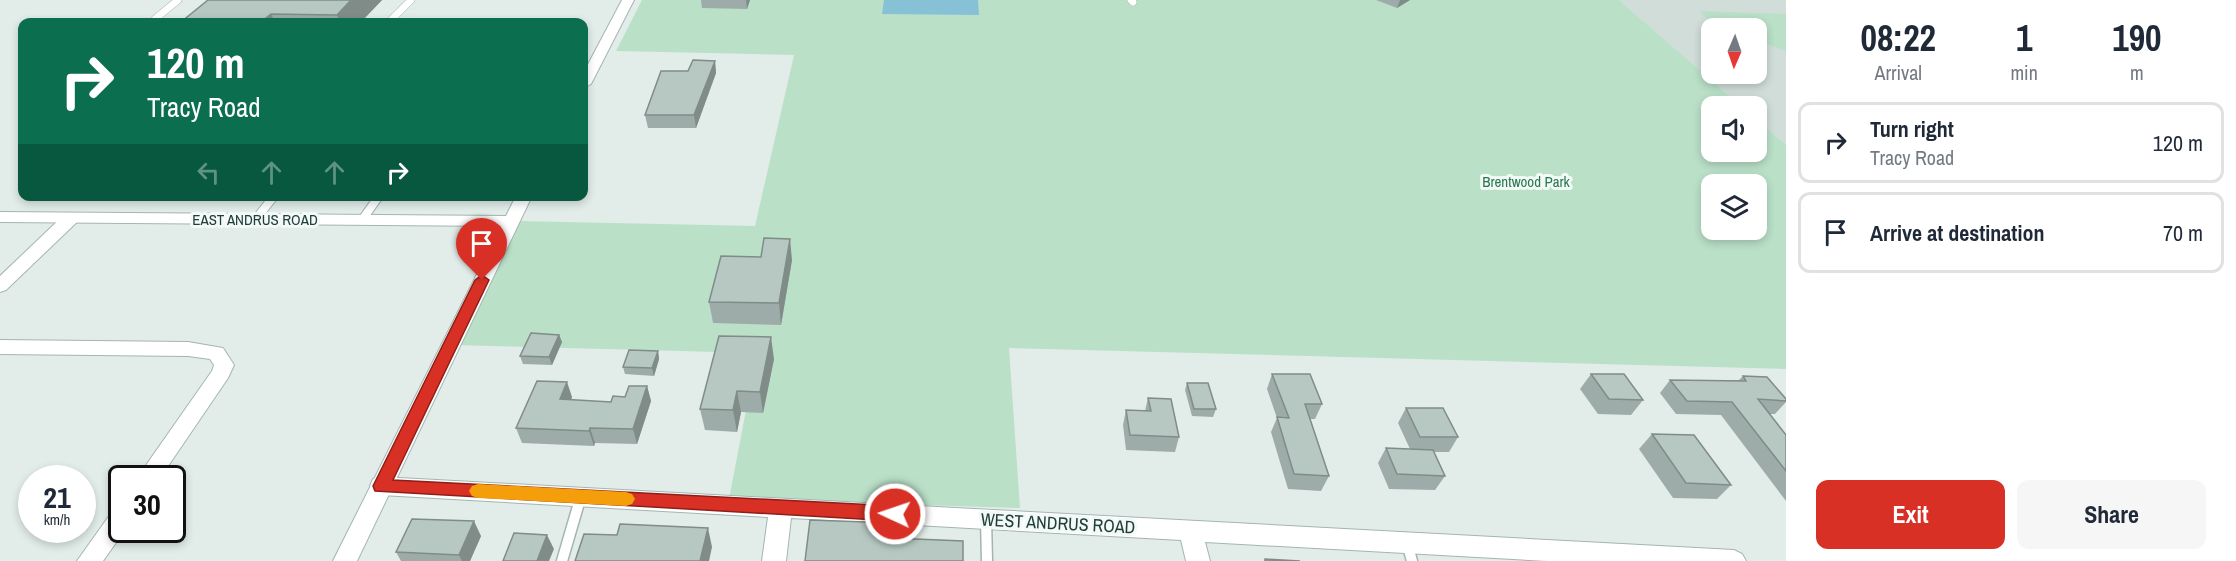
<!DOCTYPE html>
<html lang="en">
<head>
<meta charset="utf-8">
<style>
	:root { --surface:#fff; --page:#f6f6f7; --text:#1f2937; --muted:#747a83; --line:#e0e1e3; --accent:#d93025 }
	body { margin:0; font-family:"Archivo Narrow",sans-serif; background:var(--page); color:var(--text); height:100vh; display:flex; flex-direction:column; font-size:22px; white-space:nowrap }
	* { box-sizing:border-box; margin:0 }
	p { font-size:20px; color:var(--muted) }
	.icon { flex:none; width:33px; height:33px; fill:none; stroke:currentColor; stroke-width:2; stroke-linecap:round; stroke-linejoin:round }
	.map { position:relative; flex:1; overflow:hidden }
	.sheet { display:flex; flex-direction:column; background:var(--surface); width:450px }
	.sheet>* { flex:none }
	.hud { position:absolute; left:18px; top:18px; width:570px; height:183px; border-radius:12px; box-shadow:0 3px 9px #0003; background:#0b6e4f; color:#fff; overflow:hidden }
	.needle { width:39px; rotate:182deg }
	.controls { position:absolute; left:1701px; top:18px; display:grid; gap:12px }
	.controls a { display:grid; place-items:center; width:66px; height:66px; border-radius:12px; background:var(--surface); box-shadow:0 3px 9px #0003; font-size:30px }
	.speed { position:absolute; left:18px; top:465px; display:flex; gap:12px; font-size:30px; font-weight:700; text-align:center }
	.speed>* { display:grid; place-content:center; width:78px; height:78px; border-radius:50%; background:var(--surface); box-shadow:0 3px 9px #0003; line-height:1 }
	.speed small { font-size:15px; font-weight:400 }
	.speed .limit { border:3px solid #111; border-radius:9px; background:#fff; color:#111 }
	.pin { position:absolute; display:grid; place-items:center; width:51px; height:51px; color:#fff; margin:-62px -26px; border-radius:50% 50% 50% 0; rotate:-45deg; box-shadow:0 0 6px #0007 }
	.pin .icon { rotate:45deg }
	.me { position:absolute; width:66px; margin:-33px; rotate:273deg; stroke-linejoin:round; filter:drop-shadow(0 0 4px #0008) }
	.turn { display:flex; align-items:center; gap:21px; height:126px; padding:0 30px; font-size:27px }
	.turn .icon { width:78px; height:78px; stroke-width:2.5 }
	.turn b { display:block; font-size:42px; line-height:51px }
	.lanes { display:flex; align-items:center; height:57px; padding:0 30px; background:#0003; justify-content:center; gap:30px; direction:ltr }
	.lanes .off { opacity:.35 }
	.eta { display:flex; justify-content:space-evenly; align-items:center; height:102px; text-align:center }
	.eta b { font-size:36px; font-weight:700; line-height:42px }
	.button { display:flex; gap:12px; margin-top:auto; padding:12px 30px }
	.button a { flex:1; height:69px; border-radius:12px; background:var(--accent); color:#fff; font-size:24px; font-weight:700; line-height:69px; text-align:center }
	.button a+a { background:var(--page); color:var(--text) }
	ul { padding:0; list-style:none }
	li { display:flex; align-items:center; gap:18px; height:81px; margin:0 12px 9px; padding:0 18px; border:3px solid var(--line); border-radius:12px }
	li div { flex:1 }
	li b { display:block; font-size:22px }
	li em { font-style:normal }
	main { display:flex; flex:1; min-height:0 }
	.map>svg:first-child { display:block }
	.built { fill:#d0ddd8; fill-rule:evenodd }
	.green { fill:#bae0c8; fill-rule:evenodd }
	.water { fill:#87c1d6 }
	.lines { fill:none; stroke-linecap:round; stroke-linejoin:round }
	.service-far2-casing { stroke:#a4b5b1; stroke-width:8 }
	.service-far1-casing { stroke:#a4b5b1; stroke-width:10 }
	.service-casing { stroke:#a4b5b1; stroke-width:13 }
	.minor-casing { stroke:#a4b5b1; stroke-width:2 }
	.tertiary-casing { stroke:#a4b5b1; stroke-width:2 }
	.service-far2 { stroke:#fff; stroke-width:7 }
	.service-far1 { stroke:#fff; stroke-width:8 }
	.service { stroke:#fff; stroke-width:10 }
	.minor { fill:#fff; fill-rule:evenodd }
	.tertiary { fill:#fff; fill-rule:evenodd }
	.wall { fill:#9daca8 }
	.shaded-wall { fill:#808c88 }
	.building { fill:#b7c8c3; stroke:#808c88; stroke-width:1.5 }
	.route { fill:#d93025; stroke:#8d1f18; stroke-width:1.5 }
	.slow { fill:#f59e0b }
	.labels { text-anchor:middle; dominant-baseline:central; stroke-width:6; stroke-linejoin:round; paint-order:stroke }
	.park-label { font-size:15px; fill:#287950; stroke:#f3f9f7 }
	.street-label { font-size:15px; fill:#213f3a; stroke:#f3f9f7 }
	.near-street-label { font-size:18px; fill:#213f3a; stroke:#f3f9f7 }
</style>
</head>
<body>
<main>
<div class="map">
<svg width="1786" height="561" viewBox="0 0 1786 561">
	<rect width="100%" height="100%" fill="#e2ede9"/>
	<!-- built -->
	<path class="built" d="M1619,0H1786V145L1757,120L1756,106H1741ZM1712,28H1756V74H1712Z"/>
	<!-- green -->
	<g class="green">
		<path d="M642,0H1619L1741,106H1712V152H1756L1757,120L1786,145V369L1009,348L1020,508L729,499L757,353L455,345L519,221L755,226L794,55L616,51ZM1712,184H1756V230H1712Z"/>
		<path d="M1700,11L1786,14V51L1757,40L1756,28C1737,28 1712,29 1700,11Z"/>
	</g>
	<!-- water -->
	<path class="water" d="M884,0H978L979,15L882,14Z"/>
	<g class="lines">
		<defs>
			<g id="service-far2">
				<path d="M1131,0L1133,2"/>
				<path d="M157,22L155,19L178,0"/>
				<path d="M389,22L411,0"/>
			</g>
			<g id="service-far1">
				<path d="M256,219L274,196"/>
				<path d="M362,220L379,196"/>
			</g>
			<g id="service">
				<path d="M986,519L987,561"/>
				<path d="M1407,543L1412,561"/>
				<path d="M562,561L581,496"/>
			</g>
			<g id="minor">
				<path d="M71,213L77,214L79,218L77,222L6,290L0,292V276L65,214Z"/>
				<path d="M0,340L188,342L223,348L234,365L228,378L160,478H137L212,371L214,365L210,359L188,356L0,354Z"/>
				<path d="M381,477L1734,550L1742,554L1746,561H1547L1205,542L1210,561H1186L1181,540L791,518L786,561H762L768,517L381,495L373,493L370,486L373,479Z"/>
				<path d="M122,506V530H125L103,561H77L114,509Z"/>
			</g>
			<g id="tertiary">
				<path d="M622,0H634L591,84L584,88V72Z"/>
				<path d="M516,196H532L357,561H333L501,226L0,222V212L506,216Z"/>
			</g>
		</defs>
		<!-- service-far2 casing -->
		<use href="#service-far2" class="service-far2-casing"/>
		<!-- service-far1 casing -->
		<use href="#service-far1" class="service-far1-casing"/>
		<!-- service casing -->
		<use href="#service" class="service-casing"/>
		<!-- minor casing -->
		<use href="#minor" class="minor-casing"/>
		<!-- tertiary casing -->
		<use href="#tertiary" class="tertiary-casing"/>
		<!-- service-far2 -->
		<use href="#service-far2" class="service-far2"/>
		<!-- service-far1 -->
		<use href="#service-far1" class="service-far1"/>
		<!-- service -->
		<use href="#service" class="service"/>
		<!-- minor -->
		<use href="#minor" class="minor"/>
		<!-- tertiary -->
		<use href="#tertiary" class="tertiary"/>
	</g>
	<!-- wall -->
	<g class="wall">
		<path d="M208,0H382L361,22H181Z"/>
		<path d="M701,0H750L747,9L702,8Z"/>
		<path d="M1376,0H1410L1397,8Z"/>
		<path d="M715,61L716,73L696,128H648L645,115L688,71Z"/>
		<path d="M792,260L781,325L713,323L709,302Z"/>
		<path d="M559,335L562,342L552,365L523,364L520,356Z"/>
		<path d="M658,351L659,359L654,376L625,374L623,367Z"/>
		<path d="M774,359L763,413L741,412L737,432L705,430L700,409Z"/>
		<path d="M1272,374L1322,404L1315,419H1310L1329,476L1321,491L1288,489L1271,432L1277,418L1267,389Z"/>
		<path d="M1591,374L1643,400L1631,415L1598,414L1580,389Z"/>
		<path d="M1743,376L1786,399V402L1775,414H1769L1786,435V501L1721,415L1676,414L1660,393L1670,380H1739Z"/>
		<path d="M1187,383L1216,409L1213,417L1192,416L1185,390Z"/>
		<path d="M647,386L651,401L637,444L595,443L594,446L522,443L516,428L572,397L571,400L611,402L625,397Z"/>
		<path d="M1148,398L1179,437L1175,452L1126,450L1123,425L1126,410L1145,411Z"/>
		<path d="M1406,408L1458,437L1449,452H1434L1445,476L1435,490L1389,489L1378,463L1386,448L1410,449L1398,423Z"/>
		<path d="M1652,434L1731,485L1717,499L1673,498L1639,449Z"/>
		<path d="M481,536L470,561H401L396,552Z"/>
	</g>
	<!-- shaded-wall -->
	<g class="shaded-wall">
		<path d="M351,0H382L361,22H340L337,15Z"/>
		<path d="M746,0H750L747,9Z"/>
		<path d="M1400,0H1410L1397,8Z"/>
		<path d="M271,14L275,22H261Z"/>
		<path d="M715,61L716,73L696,128L694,115Z"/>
		<path d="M790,239L792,260L781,325L779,303Z"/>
		<path d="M559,335L562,342L552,365L549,357Z"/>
		<path d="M771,337L774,359L763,413L760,392Z"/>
		<path d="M658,351L659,359L654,376L652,368Z"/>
		<path d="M567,382L572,397L565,414L560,399Z"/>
		<path d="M647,386L651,401L637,444L633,429Z"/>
		<path d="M737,391L741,412L737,432L733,410Z"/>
		<path d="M590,428L595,443L594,446L589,431Z"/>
		<path d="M474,521L481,536L470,561H462L459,555Z"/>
		<path d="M708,528L712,547L709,561H700Z"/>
		<path d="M547,535L554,549L549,561H537Z"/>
	</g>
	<!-- building -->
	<g class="building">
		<path d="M208,0H351L337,15L271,14L261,22H181Z"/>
		<path d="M693,60L715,61L694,115H645L661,71H688Z"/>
		<path d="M764,238L790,239L779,303L709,302L721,256L761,257Z"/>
		<path d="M531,333L559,335L549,357L520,356Z"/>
		<path d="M719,336L771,337L760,392L737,391L733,410L700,409Z"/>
		<path d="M629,350L658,351L652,368L623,367Z"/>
		<path d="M1272,374H1310L1322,404H1305L1329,476L1294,474L1277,417L1289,418Z"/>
		<path d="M1591,374H1624L1643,400L1609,399Z"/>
		<path d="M1743,376L1767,377L1786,399V401L1758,399L1786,435V471L1732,402L1687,401L1670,380L1746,381Z"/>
		<path d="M537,381L567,382L560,399L611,402L613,396L625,397L629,386H647L633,429L590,428L589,431L516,428Z"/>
		<path d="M1187,383H1208L1216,409H1194Z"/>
		<path d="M1148,398L1171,399L1179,437L1130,435L1126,410L1151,411Z"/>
		<path d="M1406,408H1443L1458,437H1420Z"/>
		<path d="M1652,434L1694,435L1731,485L1686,483Z"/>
		<path d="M1386,448L1433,450L1445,476L1397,474Z"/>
		<path d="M412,519L474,521L459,555L396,552Z"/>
		<path d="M810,520L893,523L892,538L963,541V561H805Z"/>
		<path d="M620,524L708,528L700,561H575L584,534L617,535Z"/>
		<path d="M514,533L547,535L537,561H503Z"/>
		<path d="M1265,559L1300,561H1265Z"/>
	</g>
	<!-- route -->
	<path class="route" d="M482,275L489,280L393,480L895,506L901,508L904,514L901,519L895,521L375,491L373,486L475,280Z"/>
	<!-- slow -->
	<path class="slow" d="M478,484L626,492L632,494L635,499L632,504L626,506L478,498L472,496L469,491L472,486Z"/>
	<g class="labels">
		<!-- park labels -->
		<g class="park-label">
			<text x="1526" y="181">Brentwood Park</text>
		</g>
		<!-- street labels -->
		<g class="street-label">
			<text x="255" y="219">EAST ANDRUS ROAD</text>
		</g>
		<!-- near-street labels -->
		<g class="near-street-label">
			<text transform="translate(1058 523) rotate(3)">WEST ANDRUS ROAD</text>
		</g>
	</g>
</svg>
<div class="controls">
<a><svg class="needle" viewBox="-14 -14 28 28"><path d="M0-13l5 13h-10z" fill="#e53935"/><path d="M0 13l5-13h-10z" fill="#747a83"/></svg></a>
<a><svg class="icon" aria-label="sound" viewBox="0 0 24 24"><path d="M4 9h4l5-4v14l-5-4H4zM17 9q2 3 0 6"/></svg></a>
<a><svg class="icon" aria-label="layers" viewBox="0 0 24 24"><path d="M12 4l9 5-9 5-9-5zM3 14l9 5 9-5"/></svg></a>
</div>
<div class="speed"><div>21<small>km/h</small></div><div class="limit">30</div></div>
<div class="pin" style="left:482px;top:280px;background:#d93025"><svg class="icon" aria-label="arrive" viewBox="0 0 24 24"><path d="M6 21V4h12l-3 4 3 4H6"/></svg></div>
<svg class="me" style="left:895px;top:514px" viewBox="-20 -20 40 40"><circle r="17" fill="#d93025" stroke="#fff" stroke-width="3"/><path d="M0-11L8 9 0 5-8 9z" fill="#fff"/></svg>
<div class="hud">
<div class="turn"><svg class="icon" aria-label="right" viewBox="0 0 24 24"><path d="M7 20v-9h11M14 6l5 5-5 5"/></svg><div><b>120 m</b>Tracy Road</div></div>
<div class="lanes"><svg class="icon off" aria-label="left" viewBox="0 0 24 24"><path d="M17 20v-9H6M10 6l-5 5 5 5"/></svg><svg class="icon off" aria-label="ahead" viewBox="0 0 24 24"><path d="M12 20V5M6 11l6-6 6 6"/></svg><svg class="icon off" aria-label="ahead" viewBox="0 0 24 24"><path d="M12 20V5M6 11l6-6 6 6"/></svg><svg class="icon" aria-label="right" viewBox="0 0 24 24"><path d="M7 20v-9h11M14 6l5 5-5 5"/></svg></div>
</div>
</div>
<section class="sheet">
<div class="eta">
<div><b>08:22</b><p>Arrival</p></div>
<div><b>1</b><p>min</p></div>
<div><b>190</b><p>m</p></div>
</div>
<ul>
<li><svg class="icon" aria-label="right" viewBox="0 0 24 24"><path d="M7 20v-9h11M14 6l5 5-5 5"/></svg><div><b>Turn right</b><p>Tracy Road</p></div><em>120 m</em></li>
<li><svg class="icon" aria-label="arrive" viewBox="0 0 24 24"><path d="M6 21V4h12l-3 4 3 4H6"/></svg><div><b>Arrive at destination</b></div><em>70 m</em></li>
</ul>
<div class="button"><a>Exit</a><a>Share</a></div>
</section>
</main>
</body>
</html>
